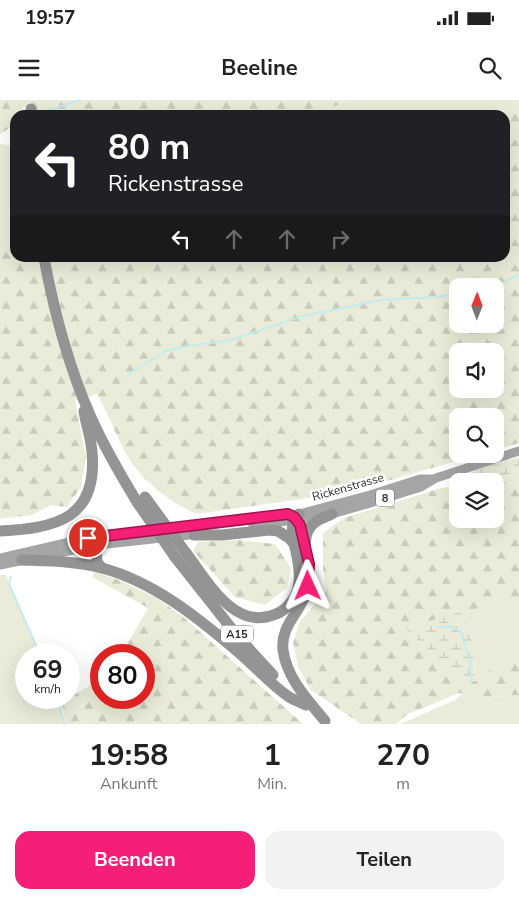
<!DOCTYPE html>
<html lang="de">
<head>
<meta charset="utf-8">
<style>
	:root { --surface:#fff; --page:#f2f2f2; --text:#222; --muted:#767676; --accent:#f51f78 }
	body { margin:0; font-family:"Nunito Sans",sans-serif; background:var(--page); color:var(--text); height:100vh; display:flex; flex-direction:column; font-size:19px; white-space:nowrap }
	* { box-sizing:border-box; margin:0 }
	p { font-size:16px; color:var(--muted) }
	.icon { flex:none; width:28px; height:28px; fill:none; stroke:currentColor; stroke-width:2; stroke-linecap:round; stroke-linejoin:round }
	.map { position:relative; height:624px; overflow:hidden }
	.drawer { display:flex; flex-direction:column; background:var(--surface); flex:1 }
	.drawer>* { flex:none }
	.hud { position:absolute; left:10px; top:10px; width:500px; height:152px; border-radius:15px; box-shadow:0 5px 20px #0002; background:#202124; color:#fff; overflow:hidden }
	.needle { width:32px; rotate:1deg }
	.buttons { position:absolute; left:449px; top:178px; display:grid; gap:10px }
	.buttons a { display:grid; place-items:center; width:55px; height:55px; border-radius:10px; background:var(--surface); box-shadow:0 5px 20px #0002; font-size:25px }
	.speed { position:absolute; left:15px; top:544px; display:flex; gap:10px; font-size:25px; font-weight:700; text-align:center }
	.speed>* { display:grid; place-content:center; width:65px; height:65px; border-radius:50%; background:var(--surface); box-shadow:0 5px 20px #0002; line-height:1 }
	.speed small { font-size:12px; font-weight:400 }
	.speed .limit { border:8px solid #d22; background:#fff; color:#111 }
	.pin { position:absolute; display:grid; place-items:center; width:42px; height:42px; color:#fff; margin:-21px; border:2px solid #fff; border-radius:50%; box-shadow:0 1px 5px #0007 }
	.me { position:absolute; width:55px; margin:-28px; rotate:359deg; stroke-linejoin:round; filter:drop-shadow(0 0 4px #0008) }
	.turn { display:flex; align-items:center; gap:18px; height:105px; padding:0 15px; font-size:22px }
	.turn .icon { width:65px; height:65px; stroke-width:2.5 }
	.turn b { display:block; font-size:35px; line-height:42px }
	.lanes { display:flex; align-items:center; height:48px; padding:0 15px; background:#0003; justify-content:center; gap:25px; direction:ltr }
	.lanes .off { opacity:.35 }
	.eta { display:flex; justify-content:space-evenly; align-items:center; height:85px; text-align:center }
	.eta b { font-size:30px; font-weight:700; line-height:35px }
	.action { display:flex; gap:10px; margin-top:auto; padding:10px 15px }
	.action a { flex:1; height:58px; border-radius:15px; background:var(--accent); color:#fff; font-size:20px; font-weight:700; line-height:58px; text-align:center }
	.action a+a { background:var(--page); color:var(--text) }
	.status { display:flex; justify-content:space-between; align-items:center; height:35px; padding:0 25px; background:var(--surface); direction:ltr }
	.status svg { height:14px; fill:currentColor }
	header { display:flex; justify-content:space-between; align-items:center; height:65px; padding:0 15px; background:var(--surface); font-size:22px; font-weight:700 }
	.map>svg:first-child { display:block }
	.green { fill:#eaecd9 }
	.forest { fill:url(#forest-firs); fill-rule:evenodd }
	.wetland { fill:url(#wetland-marsh) }
	.lines { fill:none; stroke-linecap:round; stroke-linejoin:round }
	.stream { stroke:#c3ecee; stroke-width:2 }
	.major { stroke:#a5a5a5; stroke-width:9 }
	.highway { stroke:#949494; stroke-width:11 }
	.highway-bridge { stroke:#949494; stroke-width:11 }
	.route-casing { stroke:#9f144e; stroke-width:12 }
	.route { stroke:#f51f78; stroke-width:9 }
	.labels { text-anchor:middle; dominant-baseline:central; stroke-width:5; stroke-linejoin:round; paint-order:stroke }
	.shield { fill:#fff; stroke:#6c6c6c; stroke-width:1 }
	.shield-label { font-size:11px; font-weight:bold; fill:#2d2d2d }
	.street-label { font-size:12px; fill:#2d2d2d; stroke:#fff }
</style>
</head>
<body>
<div class="status"><b>19:57</b><svg viewBox="0 0 49 12"><path d="M0 12V9h3v3zM5 12V6h3v6zM10 12V3h3v9zM15 12V0h3v12zM26 1h20v11H26zM47 4h2v5h-2z"/></svg></div>
<header><svg class="icon" aria-label="menu" viewBox="0 0 24 24"><path d="M4 6h16M4 12h16M4 18h16"/></svg>Beeline<svg class="icon" aria-label="search" viewBox="0 0 24 24"><circle cx="10" cy="10" r="6"/><path d="M15 15l6 6"/></svg></header>
<div class="map">
<svg width="519" height="624" viewBox="0 0 519 624">
	<defs>
		<pattern id="forest-firs" width="22" height="20" patternUnits="userSpaceOnUse" patternTransform="scale(1.25)"><rect width="22" height="20" fill="#eaecd9"/><path d="M5 1l3.5 6h-7zM16 11l3.5 6h-7z" fill="#c9cbbb"/></pattern>
		<pattern id="wetland-marsh" width="20" height="14" patternUnits="userSpaceOnUse" patternTransform="scale(1.25)"><rect width="20" height="14" fill="#eaecd9"/><path d="M1 5h8M5 5V1M11 12h8M15 12V8" fill="none" stroke="#c9cbbb"/></pattern>
	</defs>
	<rect width="100%" height="100%" fill="#fff"/>
	<!-- green -->
	<g class="green">
		<path d="M352,0H519V3L497,15H309Z"/>
		<path d="M0,44L15,46V79L13,83L15,98V143L0,144Z"/>
		<path d="M0,475H6L41,555H26V598H60L65,624H0Z"/>
		<path d="M519,497V558L486,572L476,581L472,538L461,512Z"/>
		<path d="M464,592L491,597L519,595V624H400L455,600Z"/>
	</g>
	<!-- forest -->
	<g class="forest">
		<path d="M0,0H352L309,15H37L35,5L23,7L20,15H15V25L0,34Z"/>
		<path d="M519,3V343L495,350V316H458V354H481L345,393L196,414C170,402 143,382 128,357C116,337 109,314 97,294L75,301L86,356L81,387L67,407L51,405L32,415L0,419V144L15,143V158H505V15H497ZM458,186H495V224H458ZM458,251H495V289H458Z"/>
		<path d="M519,372V497L406,528L476,581L486,572L519,558V595L491,597L459,593L408,614L396,624H361L311,590L298,567L293,542L300,522L326,491L323,469V433L344,418L438,389L457,385L458,419H495V381H476Z"/>
		<path d="M239,440L275,444L291,468L287,488L265,505L235,497L193,451L198,442Z"/>
		<path d="M95,472L121,481L155,497L181,515L303,624H65L62,602L101,579V598H144V555H121L148,508L92,477Z"/>
	</g>
	<!-- wetland -->
	<g class="wetland">
		<path d="M519,357V372L476,381H458L457,385L453,386C468,368 497,364 519,357Z"/>
		<path d="M461,512L472,538L476,581L464,583L405,528Z"/>
	</g>
	<g class="lines">
		<!-- stream -->
		<g class="stream">
			<path d="M47,11L80,0"/>
			<path d="M490,186L501,184L519,174"/>
			<path d="M129,274L166,251L188,246L231,240L299,217L381,200L437,197L458,193"/>
			<path d="M11,477L9,484L40,555"/>
			<path d="M438,527H452L461,532L470,562L471,584"/>
			<path d="M58,598L64,624"/>
		</g>
		<!-- major -->
		<g class="major">
			<path d="M253,426L332,414L367,404L421,387L436,378L519,351"/>
			<path d="M0,458L87,438L299,414L370,395L420,379H433"/>
			<path d="M0,465L98,445L198,434"/>
		</g>
		<!-- highway -->
		<g class="highway">
			<path d="M31,9V15"/>
			<path d="M44,158C54,211 68,265 90,315C103,345 120,374 137,402"/>
			<path d="M0,431C56,428 98,419 92,352C91,338 86,325 84,311"/>
			<path d="M194,435H222L269,430L278,431L289,438L295,445"/>
			<path d="M186,453C208,481 234,532 276,514C289,509 298,495 299,482C302,460 288,437 294,417L299,414"/>
			<path d="M175,457L239,538L273,575"/>
			<path d="M22,460C49,461 76,461 102,468C154,482 197,517 237,551C255,566 270,584 289,597C294,600 300,602 306,605"/>
			<path d="M102,468L97,462L96,450L105,437"/>
			<path d="M325,621C308,600 287,579 283,550C280,524 303,511 308,487C311,470 301,446 308,431C312,421 323,418 332,414"/>
		</g>
		<!-- highway-bridge -->
		<g class="highway-bridge">
			<path d="M145,397L186,453"/>
			<path d="M137,402L175,457"/>
		</g>
	</g>
	<g class="lines">
		<defs>
			<path id="route" d="M88,438L288,414L294,417L300,425L309,464L308,486"/>
		</defs>
		<!-- route casing -->
		<use href="#route" class="route-casing"/>
		<!-- route -->
		<use href="#route" class="route"/>
	</g>
	<g class="labels">
		<!-- shield labels -->
		<g class="shield">
			<rect x="376" y="389.5" width="18" height="17" rx="4"/>
			<rect x="221" y="525.5" width="32" height="17" rx="4"/>
		</g>
		<g class="shield-label">
			<text x="385" y="398">8</text>
			<text x="237" y="534">A15</text>
		</g>
		<!-- street labels -->
		<g class="street-label">
			<text transform="translate(348 387) rotate(-16)">Rickenstrasse</text>
		</g>
	</g>
</svg>
<div class="buttons">
<a><svg class="needle" viewBox="-14 -14 28 28"><path d="M0-13l5 13h-10z" fill="#e53935"/><path d="M0 13l5-13h-10z" fill="#767676"/></svg></a>
<a><svg class="icon" aria-label="sound" viewBox="0 0 24 24"><path d="M4 9h4l5-4v14l-5-4H4zM17 9q2 3 0 6"/></svg></a>
<a><svg class="icon" aria-label="search" viewBox="0 0 24 24"><circle cx="10" cy="10" r="6"/><path d="M15 15l6 6"/></svg></a>
<a><svg class="icon" aria-label="layers" viewBox="0 0 24 24"><path d="M12 4l9 5-9 5-9-5zM3 14l9 5 9-5"/></svg></a>
</div>
<div class="speed"><div>69<small>km/h</small></div><div class="limit">80</div></div>
<div class="pin" style="left:88px;top:438px;background:#d93025"><svg class="icon" aria-label="arrive" viewBox="0 0 24 24"><path d="M6 21V4h12l-3 4 3 4H6"/></svg></div>
<svg class="me" style="left:308px;top:486px" viewBox="-20 -20 40 40"><path d="M0-17L14 15 0 8-14 15z" fill="#f51f78" stroke="#fff" stroke-width="4"/></svg>
<div class="hud">
<div class="turn"><svg class="icon" aria-label="left" viewBox="0 0 24 24"><path d="M17 20v-9H6M10 6l-5 5 5 5"/></svg><div><b>80 m</b>Rickenstrasse</div></div>
<div class="lanes"><svg class="icon" aria-label="left" viewBox="0 0 24 24"><path d="M17 20v-9H6M10 6l-5 5 5 5"/></svg><svg class="icon off" aria-label="ahead" viewBox="0 0 24 24"><path d="M12 20V5M6 11l6-6 6 6"/></svg><svg class="icon off" aria-label="ahead" viewBox="0 0 24 24"><path d="M12 20V5M6 11l6-6 6 6"/></svg><svg class="icon off" aria-label="right" viewBox="0 0 24 24"><path d="M7 20v-9h11M14 6l5 5-5 5"/></svg></div>
</div>
</div>
<section class="drawer">
<div class="eta">
<div><b>19:58</b><p>Ankunft</p></div>
<div><b>1</b><p>Min.</p></div>
<div><b>270</b><p>m</p></div>
</div>
<div class="action"><a>Beenden</a><a>Teilen</a></div>
</section>
</body>
</html>
